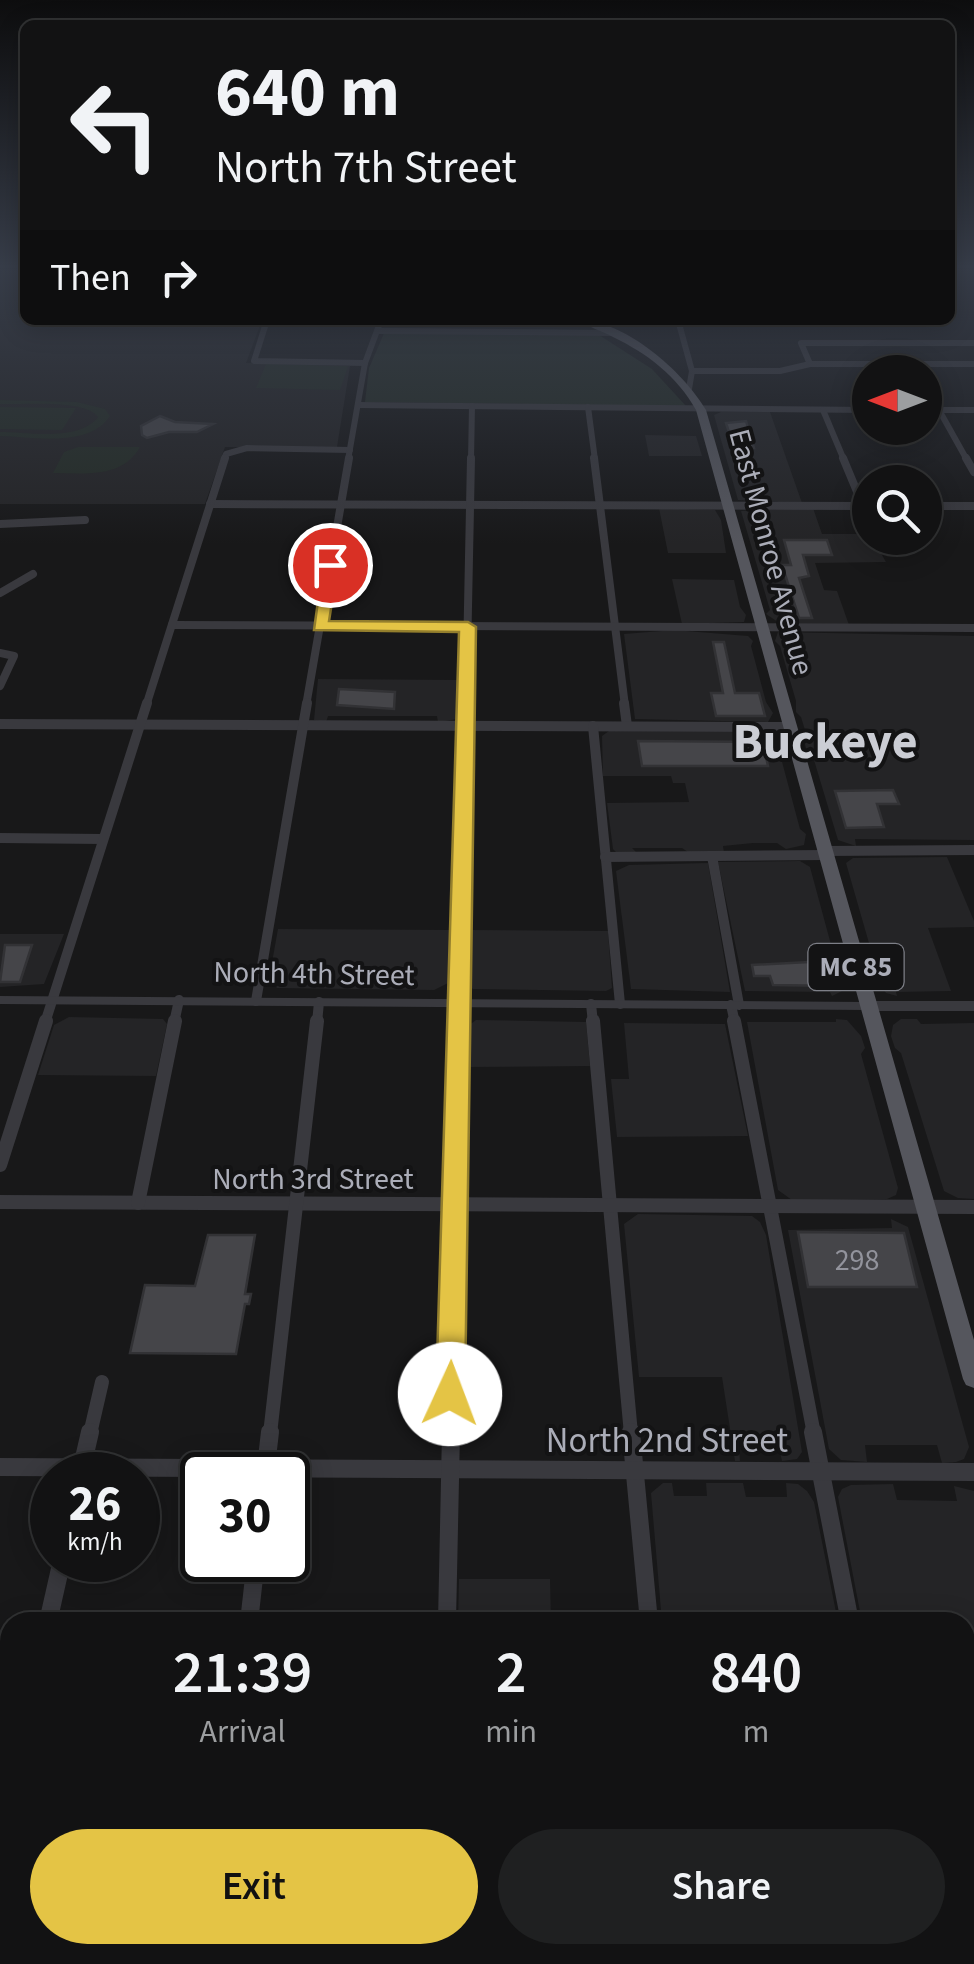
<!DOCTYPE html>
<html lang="en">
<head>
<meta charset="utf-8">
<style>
	:root { --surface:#121213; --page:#1f2021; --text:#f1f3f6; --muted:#9c9ea0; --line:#313233; --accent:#e4c445 }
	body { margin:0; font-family:"Source Sans 3",sans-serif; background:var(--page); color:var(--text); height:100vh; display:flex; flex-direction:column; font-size:38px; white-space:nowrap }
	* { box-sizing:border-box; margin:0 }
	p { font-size:32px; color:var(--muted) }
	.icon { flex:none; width:55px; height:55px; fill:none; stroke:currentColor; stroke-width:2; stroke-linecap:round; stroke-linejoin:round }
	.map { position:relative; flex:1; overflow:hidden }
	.drawer { position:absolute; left:0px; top:1612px; width:975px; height:352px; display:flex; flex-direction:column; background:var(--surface); border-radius:30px 30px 0 0; box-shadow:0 5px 25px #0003,0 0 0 2px var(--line) }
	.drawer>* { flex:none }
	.banner { position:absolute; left:20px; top:20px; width:935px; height:305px; border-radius:15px; box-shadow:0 5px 25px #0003,0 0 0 2px var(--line); background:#121213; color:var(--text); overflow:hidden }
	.needle { width:65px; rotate:270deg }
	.tools { position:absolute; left:852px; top:355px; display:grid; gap:20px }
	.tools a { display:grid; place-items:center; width:90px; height:90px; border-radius:50%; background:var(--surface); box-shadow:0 5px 25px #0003,0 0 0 2px var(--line); font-size:50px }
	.speed { position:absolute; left:30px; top:1452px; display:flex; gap:20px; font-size:50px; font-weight:700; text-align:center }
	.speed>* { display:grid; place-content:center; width:130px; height:130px; border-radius:50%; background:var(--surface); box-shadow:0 5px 25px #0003,0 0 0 2px var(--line); line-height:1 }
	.speed small { font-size:25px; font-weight:400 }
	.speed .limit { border:5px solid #111; border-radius:15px; background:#fff; color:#111 }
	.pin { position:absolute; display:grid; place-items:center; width:85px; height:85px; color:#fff; margin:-42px; border:5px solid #fff; border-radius:50%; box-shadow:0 2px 10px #0007 }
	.me { position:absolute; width:110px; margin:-55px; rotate:2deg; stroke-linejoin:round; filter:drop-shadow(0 0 8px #0008) }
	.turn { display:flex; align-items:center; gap:35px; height:210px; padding:0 30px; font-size:45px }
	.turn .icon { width:130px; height:130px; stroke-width:2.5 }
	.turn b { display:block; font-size:70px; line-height:85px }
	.then { display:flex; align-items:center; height:95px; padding:0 30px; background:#0003; gap:20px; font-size:38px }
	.eta { display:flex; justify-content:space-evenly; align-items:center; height:170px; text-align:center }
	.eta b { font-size:60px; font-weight:600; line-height:70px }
	.primary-button { display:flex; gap:20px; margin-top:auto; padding:20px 30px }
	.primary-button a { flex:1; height:115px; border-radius:60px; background:var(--accent); color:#111; font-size:40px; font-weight:600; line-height:115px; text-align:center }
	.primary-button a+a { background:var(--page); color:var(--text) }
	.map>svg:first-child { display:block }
	.built { fill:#242426 }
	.green { fill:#242c26 }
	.building { fill:#454549; stroke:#323235; stroke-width:2.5 }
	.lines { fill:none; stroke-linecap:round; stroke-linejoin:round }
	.minor-far4 { stroke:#39393e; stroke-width:6 }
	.minor-far3 { stroke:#39393e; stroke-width:8 }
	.minor-far2 { stroke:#39393e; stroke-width:10 }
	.minor-far1 { stroke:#39393e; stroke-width:14 }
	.minor { stroke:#39393e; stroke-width:18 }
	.tertiary { fill:#39393e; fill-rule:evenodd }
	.secondary { fill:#47484e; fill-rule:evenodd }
	.primary { fill:#55565d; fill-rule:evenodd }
	.route { fill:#e4c445; stroke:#947f2d; stroke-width:2.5 }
	.labels { text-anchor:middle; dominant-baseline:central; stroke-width:8; stroke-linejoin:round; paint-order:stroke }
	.shield { fill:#131314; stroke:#7d7f87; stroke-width:2.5 }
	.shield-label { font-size:28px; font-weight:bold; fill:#abadb8 }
	.street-label { font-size:30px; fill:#abadb8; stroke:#131314 }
	.near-number-label { font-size:30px; fill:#92939c }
	.near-street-label { font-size:35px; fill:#abadb8; stroke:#131314 }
	.town-label { font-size:50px; font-weight:bold; fill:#cbcdd4; stroke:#131314 }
</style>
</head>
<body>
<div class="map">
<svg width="974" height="1964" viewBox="0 0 974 1964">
	<rect width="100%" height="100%" fill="#181819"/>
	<!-- built -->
	<g class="built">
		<path d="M4,269H25V320H262L246,363L350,366L337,447H225L205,504H0V276Z"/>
		<path d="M721,412H770L802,503L738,500L714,415Z"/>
		<path d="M645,435L696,436L702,456H649Z"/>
		<path d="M659,508L715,510L721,520L726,553H668Z"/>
		<path d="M813,508L822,534H870L886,562L815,563L824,590L837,591L849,625L781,624L766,614L770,610L741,511Z"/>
		<path d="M672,579L734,580L740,607L746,615L744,622L682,624Z"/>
		<path d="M674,630L748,636L753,641L751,646L766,702L773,713L768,722L635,719L624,634Z"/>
		<path d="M778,632L974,636V840L855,839L856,846L838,840L814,760L808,756L805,744L808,740L801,717L796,712V701L780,646L775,641Z"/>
		<path d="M318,679L459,680L458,719L438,722L437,716H328L326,722L314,720Z"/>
		<path d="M609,731L764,732L775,736L781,742V758L800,829L806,834L804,845L786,849L777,843H753L723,846L724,853L691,854L682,848H632L638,854L617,853L613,849L607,803L689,802L685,783H673L671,776H603L602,736Z"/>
		<path d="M947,857L974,921V927L928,928L951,991L896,992L897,996L886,993L876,980L875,964L846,863L853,858Z"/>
		<path d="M800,861L810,867L836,963L843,969L844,990L832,996L830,992L745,991L718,862Z"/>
		<path d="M708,863L730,992L631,989L616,871L629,865Z"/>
		<path d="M278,929L453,930L450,982L434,990L277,988L269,979Z"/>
		<path d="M470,930L608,931L612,988L606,991L473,989L468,984Z"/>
		<path d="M0,934H64L44,984L0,987Z"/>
		<path d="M69,1017L163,1019L167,1024L156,1076L38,1075L54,1025Z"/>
		<path d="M836,1019L847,1020L861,1036L865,1048L861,1054L898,1188L896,1195L887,1199L792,1200L778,1190L747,1022H836Z"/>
		<path d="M901,1019H917L921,1024L974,1023V1199L958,1198L944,1191L901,1053L895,1048L891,1036L893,1025Z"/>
		<path d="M476,1020L586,1022L590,1066L463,1067L468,1026Z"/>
		<path d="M624,1023L725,1024L748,1136L617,1137L611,1079H629Z"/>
		<path d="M638,1214L752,1216L760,1222L766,1235L802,1452L797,1459L782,1461L779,1448H739L740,1461H735L722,1377H639L624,1224Z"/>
		<path d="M891,1219L908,1227L969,1447L964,1459L956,1462L942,1463L937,1445H865L867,1462L841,1460L829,1449L788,1230L892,1228Z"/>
		<path d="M663,1483H672L674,1496H707L706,1483H743L746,1497H787L786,1483L798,1484L807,1491L814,1502L838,1622H662L651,1493Z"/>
		<path d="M893,1484L897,1500L957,1501L954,1486L974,1491V1822H965V1622H862L838,1497L842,1489L851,1485Z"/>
		<path d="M459,1579H550L551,1622H458Z"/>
		<path d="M0,1848H10V1955H429V1964H0Z"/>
		<path d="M965,1860H974V1964H465V1955H965Z"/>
	</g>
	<!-- green -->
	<g class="green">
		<path d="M385,331L599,335L652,369L686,406L365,402L369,368Z"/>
		<path d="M266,364L348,366L340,390L256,388Z"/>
		<path d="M0,400L77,402L105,409L110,416C89,448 34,437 0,436V432C28,432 79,442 98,417C85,399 24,405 0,404Z"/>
		<path d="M0,407L76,408L62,430L0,429Z"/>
		<path d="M78,447H140C122,479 85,473 53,473L64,452Z"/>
	</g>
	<!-- building -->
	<g class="building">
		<path d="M160,416L175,422L213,424L197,432H169L147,438L142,435L141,426Z"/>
		<path d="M746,421L754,448H734L726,423Z"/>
		<path d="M784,540H827L832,555H803L809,576L799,578L812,618H799L782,565H791Z"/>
		<path d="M713,642H724L735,693H759L765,716H716L711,693H723Z"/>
		<path d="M339,689L395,692L394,709L337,705Z"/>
		<path d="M638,741L763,742L768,766H642Z"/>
		<path d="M893,790L899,804H877L884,827L846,828L835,791Z"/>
		<path d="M5,945H32L20,982H0Z"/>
		<path d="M828,961L835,986L773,985L770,976H754L752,965Z"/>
		<path d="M798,1232L904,1233L917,1287H808Z"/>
		<path d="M208,1235H255L245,1294H251L249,1304H245L236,1354L130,1353L145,1285L195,1286Z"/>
	</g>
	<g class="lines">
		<!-- minor-far4 -->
		<g class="minor-far4">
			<path d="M267,320L254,361L365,363"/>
			<path d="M678,320L692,371L689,389"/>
			<path d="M379,331L613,333"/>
			<path d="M810,364L801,343H974"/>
			<path d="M692,371H780L810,364H974"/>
			<path d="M358,405L870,410"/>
			<path d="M588,407L595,460"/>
			<path d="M823,410L844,460"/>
			<path d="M925,410H974"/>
			<path d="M939,410L967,460"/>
			<path d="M224,460L226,454L247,448L350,450"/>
			<path d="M348,460L365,363L381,320"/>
			<path d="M471,460L472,406"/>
		</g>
		<!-- minor-far3 -->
		<g class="minor-far3">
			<path d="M594,458L625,706"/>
			<path d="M843,458L863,506"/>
			<path d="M966,458L974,472"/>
			<path d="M210,504L870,506"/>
			<path d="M925,506H974"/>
			<path d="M0,524L85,520"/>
			<path d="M0,593L33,574"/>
			<path d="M172,625L974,628"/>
			<path d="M0,653L14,656L0,686"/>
			<path d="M146,706L225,458"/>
			<path d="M306,706L349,458"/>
			<path d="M466,706L471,458"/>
		</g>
		<!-- minor-far2 -->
		<g class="minor-far2">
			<path d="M624,703L627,726"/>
			<path d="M0,724L789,727"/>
			<path d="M593,726L620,1004"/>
			<path d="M0,838L103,839"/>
			<path d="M824,851L974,850"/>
			<path d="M712,856L739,1005"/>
			<path d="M605,857L825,855"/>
			<path d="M256,1001L307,703"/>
			<path d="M591,1004L593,1023"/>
			<path d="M731,1005L735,1023"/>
			<path d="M867,1006H974"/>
			<path d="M45,1023L147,703"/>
			<path d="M174,1023L179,1000"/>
			<path d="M317,1023L319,1002"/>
			<path d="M459,1023L466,703"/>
		</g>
		<!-- minor-far1 -->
		<g class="minor-far1">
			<path d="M593,1021L631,1434"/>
			<path d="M734,1021L814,1434"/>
			<path d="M0,1165L46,1021"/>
			<path d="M0,1202L974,1207"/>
			<path d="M138,1203L175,1021"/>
			<path d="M90,1434L102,1382"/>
			<path d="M270,1434L317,1021"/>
			<path d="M451,1434L459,1021"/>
		</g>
		<!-- minor -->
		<g class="minor">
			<path d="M631,1432L649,1622"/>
			<path d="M813,1432L850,1622"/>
			<path d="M0,1467L974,1472"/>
			<path d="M81,1471L90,1432"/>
			<path d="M265,1475L270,1432"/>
			<path d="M48,1622L62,1560"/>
			<path d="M249,1622L256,1560"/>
			<path d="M447,1622L451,1432"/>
			<path d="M4,1830L10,1802"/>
			<path d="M444,1955V1964"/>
		</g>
		<!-- tertiary -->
		<path class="tertiary" d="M0,996L867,1002L874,1006L867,1010L0,1004Z"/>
		<!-- secondary -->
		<g class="secondary">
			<rect x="0" y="1818" width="10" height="24"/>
			<rect x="965" y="1826" width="9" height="24"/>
		</g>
		<!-- primary -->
		<path class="primary" d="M578,320C625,320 683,371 706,410L974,1340V1388L966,1385L963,1379L696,410C677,376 648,354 613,337C602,331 588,327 578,320Z"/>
	</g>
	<!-- sky -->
	<linearGradient id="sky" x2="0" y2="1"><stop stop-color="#0d0d0e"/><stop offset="0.49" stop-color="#373d49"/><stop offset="1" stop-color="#373d49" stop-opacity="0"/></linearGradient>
	<rect width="974" height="544" fill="url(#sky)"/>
	<!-- route -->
	<path class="route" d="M330,561L338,565L329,621L468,622L476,627L465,1394L461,1402L450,1406L440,1402L436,1394L459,632L314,630L323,565Z"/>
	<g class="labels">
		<!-- shield labels -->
		<rect class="shield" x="808.5" y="944" width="95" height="46" rx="8"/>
		<g class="shield-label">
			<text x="856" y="967">MC 85</text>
		</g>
		<!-- street labels -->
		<g class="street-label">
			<text transform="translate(771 552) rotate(75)">East Monroe Avenue</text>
			<text transform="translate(314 974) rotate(1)">North 4th Street</text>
			<text x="313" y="1179">North 3rd Street</text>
		</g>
		<!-- near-number labels -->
		<g class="near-number-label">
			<text x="857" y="1260">298</text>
		</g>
		<!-- near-street labels -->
		<g class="near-street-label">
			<text x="667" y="1441">North 2nd Street</text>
		</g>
		<!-- town labels -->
		<g class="town-label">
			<text x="825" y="742">Buckeye</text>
		</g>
	</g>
</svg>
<div class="tools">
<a><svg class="needle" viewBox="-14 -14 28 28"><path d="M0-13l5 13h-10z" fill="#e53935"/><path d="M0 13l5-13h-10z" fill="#9c9ea0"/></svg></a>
<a><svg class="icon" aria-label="search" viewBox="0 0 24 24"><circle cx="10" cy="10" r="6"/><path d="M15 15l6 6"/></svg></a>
</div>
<div class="speed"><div>26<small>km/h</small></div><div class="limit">30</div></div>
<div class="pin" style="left:330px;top:565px;background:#d93025"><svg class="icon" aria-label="arrive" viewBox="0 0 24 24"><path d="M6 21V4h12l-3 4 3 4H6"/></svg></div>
<svg class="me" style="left:450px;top:1394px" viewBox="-20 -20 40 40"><circle r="19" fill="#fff"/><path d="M0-13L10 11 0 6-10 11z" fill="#e4c445"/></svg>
<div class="banner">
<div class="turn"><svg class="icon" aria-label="left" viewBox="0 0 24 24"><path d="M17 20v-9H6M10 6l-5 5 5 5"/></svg><div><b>640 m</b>North 7th Street</div></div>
<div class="then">Then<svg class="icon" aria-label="right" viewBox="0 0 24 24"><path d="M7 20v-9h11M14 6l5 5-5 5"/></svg></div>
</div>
<section class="drawer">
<div class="eta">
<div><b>21:39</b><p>Arrival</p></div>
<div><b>2</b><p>min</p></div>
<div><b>840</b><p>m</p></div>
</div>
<div class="primary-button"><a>Exit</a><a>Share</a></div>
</section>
</div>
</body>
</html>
